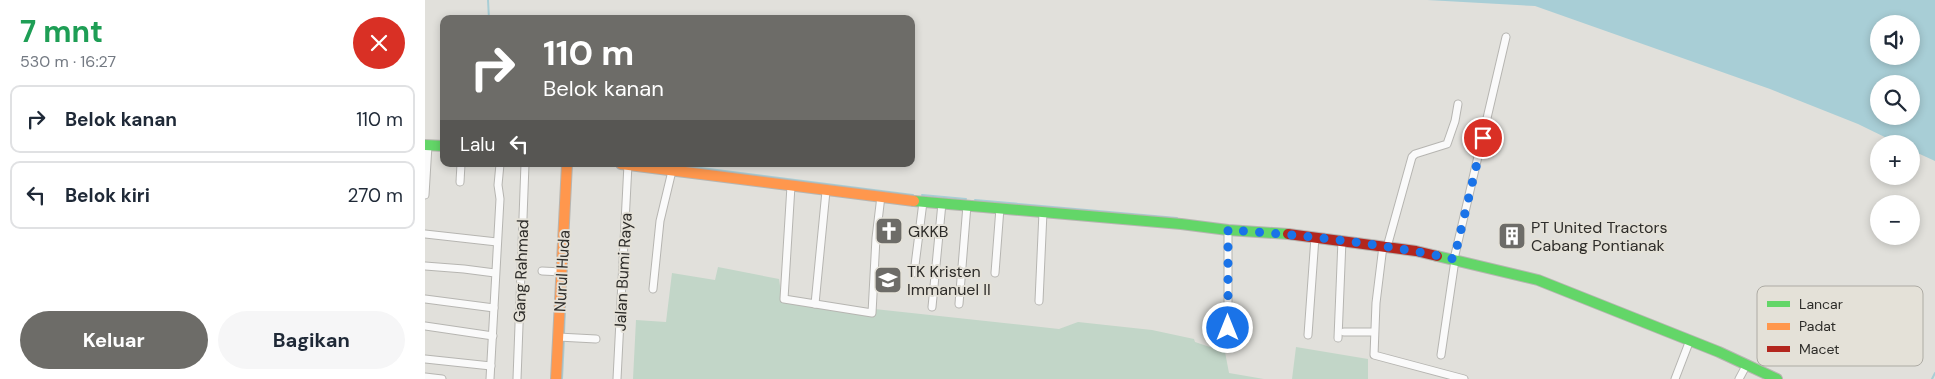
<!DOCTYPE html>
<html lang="id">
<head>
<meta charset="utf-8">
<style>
	:root { --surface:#fff; --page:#f6f6f7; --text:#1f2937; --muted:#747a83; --line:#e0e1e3; --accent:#6d6c68 }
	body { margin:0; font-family:"DM Sans",sans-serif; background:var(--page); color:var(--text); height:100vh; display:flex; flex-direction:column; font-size:19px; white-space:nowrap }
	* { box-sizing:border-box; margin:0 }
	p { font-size:16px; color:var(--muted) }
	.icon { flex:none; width:28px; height:28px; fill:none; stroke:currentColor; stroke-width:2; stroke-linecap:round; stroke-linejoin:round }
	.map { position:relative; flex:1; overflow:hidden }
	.drawer { display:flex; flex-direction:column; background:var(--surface); width:425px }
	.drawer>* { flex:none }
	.hud { position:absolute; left:15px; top:15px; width:475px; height:152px; border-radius:10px; box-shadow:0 2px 8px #0003; background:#6d6c68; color:#fff; overflow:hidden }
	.buttons { position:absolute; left:1445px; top:15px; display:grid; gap:10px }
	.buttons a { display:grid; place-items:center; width:50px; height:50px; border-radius:50%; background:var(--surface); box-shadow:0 2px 8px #0003; font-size:25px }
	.pin { position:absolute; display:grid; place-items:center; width:42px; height:42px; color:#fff; margin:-21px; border:2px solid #fff; border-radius:50%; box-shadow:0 1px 5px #0007 }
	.me { position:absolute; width:55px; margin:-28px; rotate:0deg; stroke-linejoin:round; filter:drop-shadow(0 0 4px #0008) }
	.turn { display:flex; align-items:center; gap:18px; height:105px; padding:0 20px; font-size:22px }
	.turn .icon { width:65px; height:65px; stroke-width:2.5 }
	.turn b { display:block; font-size:35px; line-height:42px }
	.then { display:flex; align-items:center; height:48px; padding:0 20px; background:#0003; gap:10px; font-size:19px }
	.round { display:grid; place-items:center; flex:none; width:52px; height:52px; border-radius:26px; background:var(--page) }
	.head { display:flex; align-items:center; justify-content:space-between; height:85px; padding:0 20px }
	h1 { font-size:30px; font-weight:700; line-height:38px; color:#1e9e55 }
	.button { display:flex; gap:10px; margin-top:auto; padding:10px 20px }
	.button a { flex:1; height:58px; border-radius:30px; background:var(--accent); color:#fff; font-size:20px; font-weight:700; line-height:58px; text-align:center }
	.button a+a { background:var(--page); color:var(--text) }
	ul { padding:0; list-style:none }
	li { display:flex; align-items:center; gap:15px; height:68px; margin:0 10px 8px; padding:0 10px; border:2px solid var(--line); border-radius:10px }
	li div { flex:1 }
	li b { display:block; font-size:19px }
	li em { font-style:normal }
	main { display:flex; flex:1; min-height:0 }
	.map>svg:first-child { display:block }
	.green { fill:#c2d6c8 }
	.water { fill:#a8ced6; fill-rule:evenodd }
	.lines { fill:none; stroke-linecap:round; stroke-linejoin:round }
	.stream { stroke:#a8ced6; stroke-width:2 }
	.street-casing { stroke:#b6b5b1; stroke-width:9 }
	.fast-casing { stroke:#b6b5b1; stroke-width:12 }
	.slow-casing { stroke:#b6b5b1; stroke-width:12 }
	.jam-casing { stroke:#b6b5b1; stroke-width:12 }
	.street { stroke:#fafafa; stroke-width:7 }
	.fast { stroke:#63d668; stroke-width:10 }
	.slow { stroke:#ff974d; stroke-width:10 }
	.jam { stroke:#b3261e; stroke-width:10 }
	.route { stroke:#1a73e8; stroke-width:9; stroke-dasharray:0 16.2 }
	.labels { text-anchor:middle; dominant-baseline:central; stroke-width:4; stroke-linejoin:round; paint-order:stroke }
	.poi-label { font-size:16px; fill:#2e2d2a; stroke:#e4e1d8; text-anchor:start }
	.street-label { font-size:16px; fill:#2e2d2a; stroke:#e4e1d8 }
	.key { fill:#e4e1d8; stroke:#adaba4; stroke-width:1 }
	.key-label { font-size:14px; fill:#2e2d2a }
</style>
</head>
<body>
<main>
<section class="drawer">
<div class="head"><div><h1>7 mnt</h1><p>530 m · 16:27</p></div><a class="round" style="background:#d93025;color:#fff"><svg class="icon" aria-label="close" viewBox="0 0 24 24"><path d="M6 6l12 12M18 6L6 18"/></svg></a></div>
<ul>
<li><svg class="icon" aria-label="right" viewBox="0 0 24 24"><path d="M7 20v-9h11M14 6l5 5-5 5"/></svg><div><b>Belok kanan</b></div><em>110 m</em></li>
<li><svg class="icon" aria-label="left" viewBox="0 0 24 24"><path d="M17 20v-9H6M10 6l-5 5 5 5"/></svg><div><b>Belok kiri</b></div><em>270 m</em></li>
</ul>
<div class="button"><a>Keluar</a><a>Bagikan</a></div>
</section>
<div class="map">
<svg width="1510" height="379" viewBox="0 0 1510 379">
	<rect width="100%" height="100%" fill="#e1e0db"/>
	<!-- green -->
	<g class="green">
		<path d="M293,267L354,279L357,299L634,329L653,322L727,330L769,339L770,342L800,352L804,373L839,379H208L211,320L241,322L247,273L290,280Z"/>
		<path d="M871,347L943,359V379H867Z"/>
	</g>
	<!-- water -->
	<path class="water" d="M1002,0H1510V161L1486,150V144H1474L1433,124L1345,89L1110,6ZM1454,24H1486V56H1454ZM1454,84H1486V116H1454Z"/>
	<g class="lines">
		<!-- stream -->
		<g class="stream">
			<path d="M63,0L64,19"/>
			<path d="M245,164L488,195"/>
			<path d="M497,195L541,199"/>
			<path d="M550,200L752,218"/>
			<path d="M139,334L143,234"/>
			<path d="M137,379L139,339"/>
			<path d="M1507,379L1510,373"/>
		</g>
		<defs>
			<g id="street">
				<path d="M35,182L36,164"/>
				<path d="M366,186L359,299L447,313L451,238L456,196"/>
				<path d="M0,195L3,145"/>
				<path d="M803,230V347"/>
				<path d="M0,234L72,242"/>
				<path d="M958,246L951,303L949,355L1039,379"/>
				<path d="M962,247L987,157L990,154L1022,144L1030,121L1033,104"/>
				<path d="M1029,259L1081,37"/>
				<path d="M0,266L39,269L70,273"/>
				<path d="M117,271L137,272"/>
				<path d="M489,273L498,202"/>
				<path d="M570,273L575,208"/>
				<path d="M228,289L235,221L247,171"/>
				<path d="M0,299L69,308"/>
				<path d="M614,301L618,212"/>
				<path d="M390,304L401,191"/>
				<path d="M534,304L542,205"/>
				<path d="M507,307L517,203"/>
				<path d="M0,326L68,336"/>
				<path d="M919,332H949"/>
				<path d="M883,335L890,237"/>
				<path d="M133,337L171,339"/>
				<path d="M913,338L917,240"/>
				<path d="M1016,355L1030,260"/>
				<path d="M0,359L66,366"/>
				<path d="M0,377L17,379"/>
				<path d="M65,379L75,199L73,185L75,164"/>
				<path d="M92,379L100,164"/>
				<path d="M192,379L203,164"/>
				<path d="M1250,379L1265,340"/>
				<path d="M1314,379L1322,364"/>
			</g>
			<g id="fast">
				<path d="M0,145L19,146"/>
				<path d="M489,201L756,224L803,230L863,234"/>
				<path d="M1012,256L1113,280L1294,352L1352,379"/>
			</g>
			<g id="slow">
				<path d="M196,164L489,201"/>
				<path d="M131,379L142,164"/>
			</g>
			<path id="jam" d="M863,234L991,251L1012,256"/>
		</defs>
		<!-- street casing -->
		<use href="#street" class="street-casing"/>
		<!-- fast casing -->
		<use href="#fast" class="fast-casing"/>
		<!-- slow casing -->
		<use href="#slow" class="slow-casing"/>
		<!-- jam casing -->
		<use href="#jam" class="jam-casing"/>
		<!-- street -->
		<use href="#street" class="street"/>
		<!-- fast -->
		<use href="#fast" class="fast"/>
		<!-- slow -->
		<use href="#slow" class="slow"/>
		<!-- jam -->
		<use href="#jam" class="jam"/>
	</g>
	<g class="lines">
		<!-- route -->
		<path class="route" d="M803,328V230C879,235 954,243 1029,259L1058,138"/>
	</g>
	<!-- icons -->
	<defs>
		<symbol id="church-square" viewBox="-11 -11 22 22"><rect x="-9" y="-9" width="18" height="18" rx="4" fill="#6d6c68" stroke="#e4e1d8"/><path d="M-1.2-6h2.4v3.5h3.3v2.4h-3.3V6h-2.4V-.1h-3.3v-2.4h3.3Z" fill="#fff"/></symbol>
		<symbol id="building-square" viewBox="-11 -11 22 22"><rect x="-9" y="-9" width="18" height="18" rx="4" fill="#6d6c68" stroke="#e4e1d8"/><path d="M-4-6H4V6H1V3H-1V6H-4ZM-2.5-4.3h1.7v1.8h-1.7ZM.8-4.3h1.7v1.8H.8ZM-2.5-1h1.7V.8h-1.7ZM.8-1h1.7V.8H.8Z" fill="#fff"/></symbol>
		<symbol id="school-square" viewBox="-11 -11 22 22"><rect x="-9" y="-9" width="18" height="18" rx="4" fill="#6d6c68" stroke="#e4e1d8"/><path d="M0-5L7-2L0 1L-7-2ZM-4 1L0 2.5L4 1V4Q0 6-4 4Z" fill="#fff"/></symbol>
	</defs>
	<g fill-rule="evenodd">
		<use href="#church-square" x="448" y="215" width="32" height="32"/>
		<use href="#building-square" x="1071" y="220" width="32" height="32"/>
		<use href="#school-square" x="447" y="264" width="32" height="32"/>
	</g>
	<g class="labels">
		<!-- poi labels -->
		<g class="poi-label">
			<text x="1106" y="227">PT United Tractors<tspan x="1106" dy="18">Cabang Pontianak</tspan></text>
			<text x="483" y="231">GKKB</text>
			<text x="482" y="271">TK Kristen<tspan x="482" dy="18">Immanuel II</tspan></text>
		</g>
		<!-- street labels -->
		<g class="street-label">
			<text transform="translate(96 271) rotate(-88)">Gang Rahmad</text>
			<text transform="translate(137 271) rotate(-87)">Nurul Huda</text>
			<text transform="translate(198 272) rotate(-87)">Jalan Bumi Raya</text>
		</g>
	</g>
	<!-- legend -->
	<rect x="1332" y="286" width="166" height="80" rx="8" class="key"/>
	<rect x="1342" y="301" width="23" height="6" fill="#63d668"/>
	<rect x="1342" y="323" width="23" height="7" fill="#ff974d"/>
	<rect x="1342" y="346" width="23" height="6" fill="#b3261e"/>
	<g class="key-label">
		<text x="1374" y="309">Lancar</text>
		<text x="1374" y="331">Padat</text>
		<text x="1374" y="354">Macet</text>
	</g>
</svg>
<div class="buttons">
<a><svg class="icon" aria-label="sound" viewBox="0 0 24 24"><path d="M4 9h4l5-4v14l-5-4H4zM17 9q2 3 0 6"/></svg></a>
<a><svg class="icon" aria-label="search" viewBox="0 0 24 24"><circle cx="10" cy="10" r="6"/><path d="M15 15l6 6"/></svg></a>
<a>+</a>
<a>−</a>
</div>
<div class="pin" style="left:1058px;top:138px;background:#d93025"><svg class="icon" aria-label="arrive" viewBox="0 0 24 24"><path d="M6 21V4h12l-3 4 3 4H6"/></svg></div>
<svg class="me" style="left:803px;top:328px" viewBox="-20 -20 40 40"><circle r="17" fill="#1a73e8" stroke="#fff" stroke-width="3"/><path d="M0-11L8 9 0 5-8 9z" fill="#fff"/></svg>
<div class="hud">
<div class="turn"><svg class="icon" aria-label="right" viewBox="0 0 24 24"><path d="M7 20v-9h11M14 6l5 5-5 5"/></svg><div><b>110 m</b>Belok kanan</div></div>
<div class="then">Lalu<svg class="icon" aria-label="left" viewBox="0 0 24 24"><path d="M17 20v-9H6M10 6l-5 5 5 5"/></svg></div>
</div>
</div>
</main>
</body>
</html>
